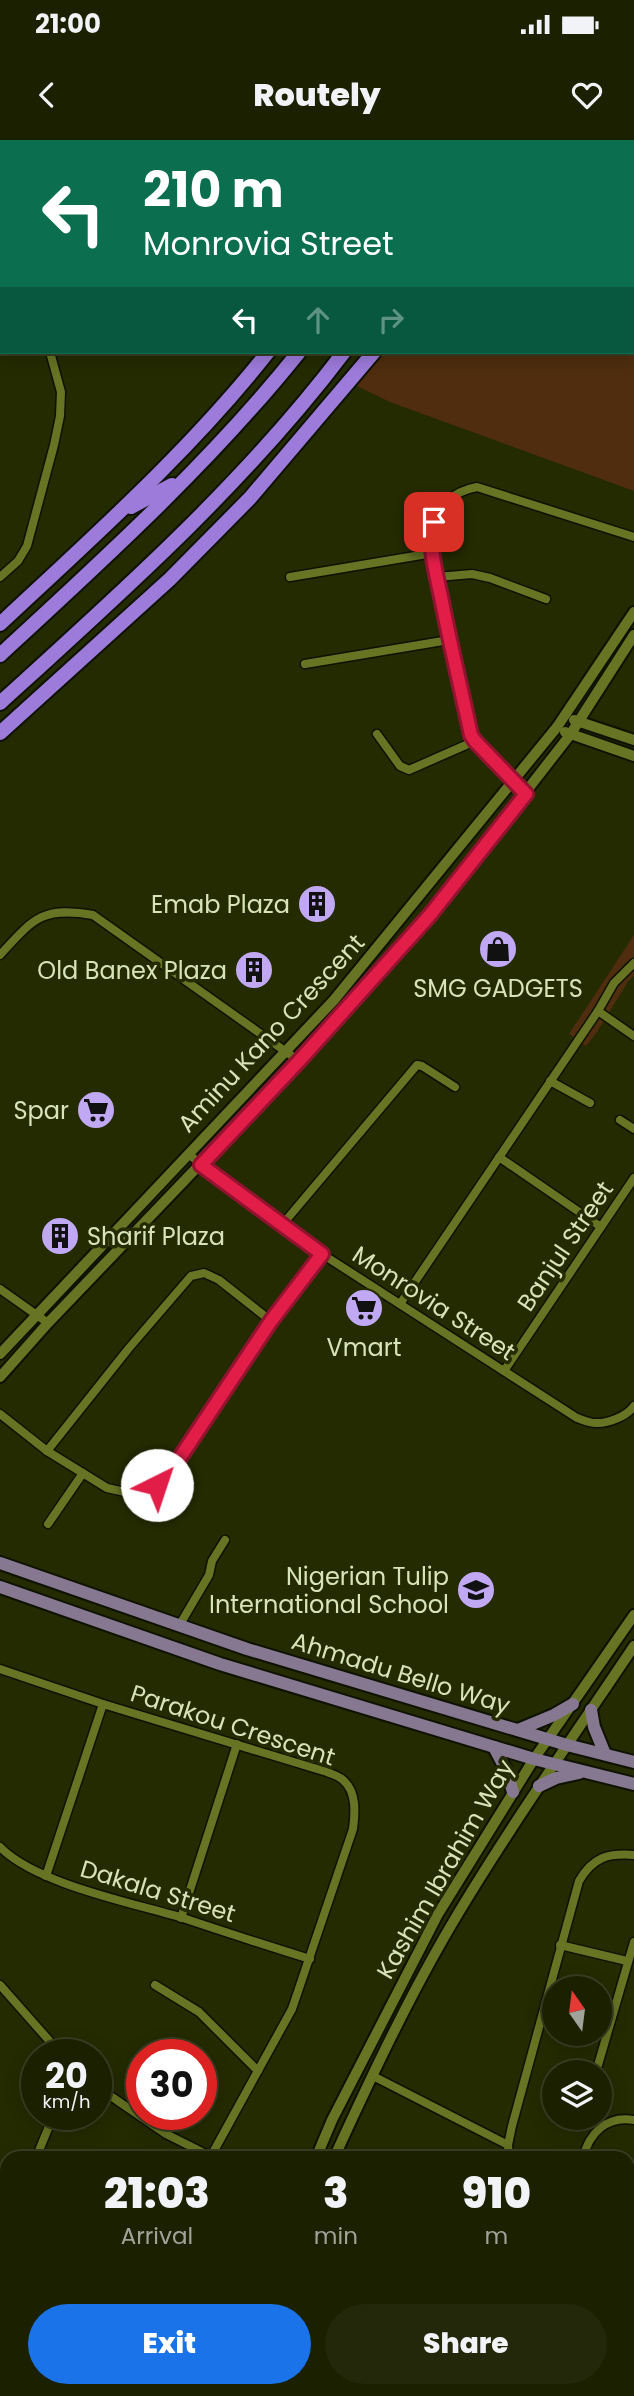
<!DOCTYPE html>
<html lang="en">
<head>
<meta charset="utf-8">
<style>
	:root { --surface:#1b2000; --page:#24280a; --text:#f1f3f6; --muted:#a0a399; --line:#393e22; --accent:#1a73e8 }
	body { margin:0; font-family:Poppins,sans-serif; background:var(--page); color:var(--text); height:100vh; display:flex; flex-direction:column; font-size:26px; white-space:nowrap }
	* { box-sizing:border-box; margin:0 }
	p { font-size:23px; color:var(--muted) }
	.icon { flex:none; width:38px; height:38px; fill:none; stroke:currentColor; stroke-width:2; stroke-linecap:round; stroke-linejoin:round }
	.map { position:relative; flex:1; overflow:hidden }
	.panel { position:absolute; left:0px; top:2011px; width:635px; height:247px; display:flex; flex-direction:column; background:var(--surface); border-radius:21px 21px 0 0; box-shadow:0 4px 18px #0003,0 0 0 2px var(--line) }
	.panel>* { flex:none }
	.hud { position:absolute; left:0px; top:0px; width:635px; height:214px; box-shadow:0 4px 18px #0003,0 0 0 2px var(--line); background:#0b6e4f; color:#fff; overflow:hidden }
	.needle { width:46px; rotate:346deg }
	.controls { position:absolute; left:542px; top:1836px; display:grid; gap:14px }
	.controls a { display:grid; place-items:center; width:70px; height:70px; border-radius:50%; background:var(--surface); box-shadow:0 4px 18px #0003,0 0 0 2px var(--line); font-size:35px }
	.speed { position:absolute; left:21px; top:1899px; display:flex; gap:14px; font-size:35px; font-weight:700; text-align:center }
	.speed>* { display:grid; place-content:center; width:91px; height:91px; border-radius:50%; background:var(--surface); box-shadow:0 4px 18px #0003,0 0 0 2px var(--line); line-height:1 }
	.speed small { font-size:18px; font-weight:400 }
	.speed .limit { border:10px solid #d22; background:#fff; color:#111 }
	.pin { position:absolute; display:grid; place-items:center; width:60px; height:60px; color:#fff; margin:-30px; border-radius:14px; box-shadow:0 4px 10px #0006 }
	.me { position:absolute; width:77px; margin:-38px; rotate:41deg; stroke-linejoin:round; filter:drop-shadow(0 0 5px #0008) }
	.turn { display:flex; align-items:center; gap:24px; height:147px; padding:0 28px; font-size:32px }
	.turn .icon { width:91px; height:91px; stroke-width:2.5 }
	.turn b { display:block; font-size:49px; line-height:60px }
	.lanes { display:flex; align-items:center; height:66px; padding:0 28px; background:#0003; justify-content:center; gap:35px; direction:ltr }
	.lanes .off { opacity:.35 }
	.eta { display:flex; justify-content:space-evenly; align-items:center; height:119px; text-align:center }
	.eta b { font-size:42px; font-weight:800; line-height:49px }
	.action { display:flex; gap:14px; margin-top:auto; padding:14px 28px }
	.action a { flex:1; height:80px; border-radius:42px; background:var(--accent); color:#fff; font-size:28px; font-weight:800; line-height:80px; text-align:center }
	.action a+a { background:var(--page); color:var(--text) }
	.status { display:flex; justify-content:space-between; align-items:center; height:49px; padding:0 35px; background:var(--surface); direction:ltr }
	.status svg { height:19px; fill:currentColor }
	header { display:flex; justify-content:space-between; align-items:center; height:91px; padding:0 28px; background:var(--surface); font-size:32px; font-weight:800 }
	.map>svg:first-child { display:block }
	.green { fill:#4f2d0e }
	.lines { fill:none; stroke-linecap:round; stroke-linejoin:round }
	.street-casing { stroke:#0e1200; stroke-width:11 }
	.secondary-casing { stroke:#0e1200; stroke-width:14 }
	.primary-casing { stroke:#0e1200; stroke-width:16 }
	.highway-casing { stroke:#0e1200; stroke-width:18 }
	.street { stroke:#667423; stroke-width:8 }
	.secondary { stroke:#667423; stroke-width:10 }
	.primary { stroke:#877891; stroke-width:12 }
	.highway { stroke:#9d7bdb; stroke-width:14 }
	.route-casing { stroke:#92132f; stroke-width:18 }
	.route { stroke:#e11d48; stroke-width:12 }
	.labels { text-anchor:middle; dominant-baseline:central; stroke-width:7; stroke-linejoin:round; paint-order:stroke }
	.poi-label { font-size:24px; fill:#d8e2bb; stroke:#242b00; text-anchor:end }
	.street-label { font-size:24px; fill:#d8e2bb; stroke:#242b00 }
</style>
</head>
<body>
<div class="status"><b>21:00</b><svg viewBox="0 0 49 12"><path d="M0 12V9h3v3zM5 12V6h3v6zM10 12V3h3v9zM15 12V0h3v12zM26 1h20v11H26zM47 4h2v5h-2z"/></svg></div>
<header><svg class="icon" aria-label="back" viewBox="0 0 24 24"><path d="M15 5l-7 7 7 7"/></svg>Routely<svg class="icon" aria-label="heart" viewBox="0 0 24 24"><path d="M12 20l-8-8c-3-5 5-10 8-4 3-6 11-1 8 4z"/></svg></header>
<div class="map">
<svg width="634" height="2256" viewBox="0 0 634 2256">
	<rect width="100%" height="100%" fill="#242b00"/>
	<!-- green -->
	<g class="green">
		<path d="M634,192V351L390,262L357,246L383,212H634Z"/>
		<path d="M634,795V836L629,840L597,892L586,906L569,894Z"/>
	</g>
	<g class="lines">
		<defs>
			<g id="street">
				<path d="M0,76L2,79"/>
				<path d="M0,437L18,421L27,406L54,305L60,276L61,252L50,212"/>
				<path d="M290,437L433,413"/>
				<path d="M437,437L472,434L490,438L546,459"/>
				<path d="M305,524L449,500"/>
				<path d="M377,594L400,626L409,630L475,601"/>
				<path d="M526,654L475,601L471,595C460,547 449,500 440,452C437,433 430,412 431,393C433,368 454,351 477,347L634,397"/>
				<path d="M0,815C33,779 42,766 93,775L299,921"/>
				<path d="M598,871L634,896"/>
				<path d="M550,941L590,963"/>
				<path d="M620,980L634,989"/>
				<path d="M188,1014L322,1114L577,1278C583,1280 590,1283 595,1283C608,1284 627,1276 634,1266"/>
				<path d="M499,1017L601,1087"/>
				<path d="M282,1085L417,925L422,926L455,947"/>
				<path d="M0,1149L48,1183"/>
				<path d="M400,1164L598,871L614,843L634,823"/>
				<path d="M504,1231L634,1038"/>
				<path d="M0,1274L47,1311L107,1348L125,1352L142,1351L157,1344L171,1331L271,1181L322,1114"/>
				<path d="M47,1311L129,1208L191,1136L204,1133L219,1140L271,1181"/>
				<path d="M48,1384L83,1333"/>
				<path d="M179,1486L209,1435L212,1421L225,1400"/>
				<path d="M0,1529L103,1564L327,1632C332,1634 339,1636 343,1640C357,1652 355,1673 353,1689L292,1869L210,2018"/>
				<path d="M0,1707C36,1744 133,1763 183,1778C225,1792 268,1806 310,1819"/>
				<path d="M46,1736L103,1564"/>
				<path d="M181,1778L237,1604"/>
				<path d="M560,1805L627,1821"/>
				<path d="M0,1845L61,1914"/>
				<path d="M155,1845L199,1872L258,1931"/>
				<path d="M596,1932L634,1802"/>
				<path d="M373,1936L508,2005"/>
				<path d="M96,1946L166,1994L210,2016"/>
				<path d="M36,2018L54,1974"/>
				<path d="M509,2018L508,2005L512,1986L579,1741C593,1717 608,1713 634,1715"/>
				<path d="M583,2018C589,1993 607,1975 634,1980"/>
				<path d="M2,2099L7,2088"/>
				<path d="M107,2256L109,2250"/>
				<path d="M347,2256L349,2250"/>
				<path d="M506,2256L508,2250"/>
			</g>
			<g id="secondary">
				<path d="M574,580L634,600"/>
				<path d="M565,592L634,616"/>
				<path d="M0,1214L334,860L557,587L634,472"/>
				<path d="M0,1237L48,1183L299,921L430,775L570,595L634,495"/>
				<path d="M316,2018L332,1980L438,1774L534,1619L634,1475"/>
				<path d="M334,2018C372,1935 412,1850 459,1772C514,1681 575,1594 634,1506"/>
				<path d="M223,2256L225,2250"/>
				<path d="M240,2256L242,2250"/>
			</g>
			<g id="primary">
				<path d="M0,1423L247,1509L567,1605L634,1622"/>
				<path d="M0,1447L220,1524L534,1619L634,1644"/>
				<path d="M591,1570L594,1587L605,1614"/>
				<path d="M518,1590L554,1575L573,1564"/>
				<path d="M494,1607L506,1630L513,1652"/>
				<path d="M539,1646L556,1638L579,1633"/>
			</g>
			<g id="highway">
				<path d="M414,2V0"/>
				<path d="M441,2V0"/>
				<path d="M481,2L482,0"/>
				<path d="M508,2L509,0"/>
				<path d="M131,367L172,345"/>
				<path d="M0,484C93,397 189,312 268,212"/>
				<path d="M0,515C104,419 210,323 299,212"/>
				<path d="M0,563C121,453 245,343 344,212"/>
				<path d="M0,593L170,439L250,358L374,212"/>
			</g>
		</defs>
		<!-- street casing -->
		<use href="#street" class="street-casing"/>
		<!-- secondary casing -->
		<use href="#secondary" class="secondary-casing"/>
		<!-- primary casing -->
		<use href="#primary" class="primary-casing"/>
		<!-- highway casing -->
		<use href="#highway" class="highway-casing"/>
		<!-- street -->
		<use href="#street" class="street"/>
		<!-- secondary -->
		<use href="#secondary" class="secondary"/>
		<!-- primary -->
		<use href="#primary" class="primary"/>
		<!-- highway -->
		<use href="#highway" class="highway"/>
	</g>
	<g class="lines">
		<defs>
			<path id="route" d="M157,1345L171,1331L271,1181L322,1114L201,1025L299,921L430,775L526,654L475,601L471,595C461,549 450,503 441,457C436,433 428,407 434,382"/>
		</defs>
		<!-- route casing -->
		<use href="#route" class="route-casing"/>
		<!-- route -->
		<use href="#route" class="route"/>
	</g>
	<!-- icons -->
	<defs>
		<symbol id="building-disc" viewBox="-11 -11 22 22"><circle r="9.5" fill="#c1a8f3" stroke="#242b00"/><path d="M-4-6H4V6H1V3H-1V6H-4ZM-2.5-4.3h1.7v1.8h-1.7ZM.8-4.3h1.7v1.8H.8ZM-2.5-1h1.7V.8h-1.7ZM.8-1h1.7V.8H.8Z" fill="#111"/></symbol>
		<symbol id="shop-disc" viewBox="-11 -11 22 22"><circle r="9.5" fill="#c1a8f3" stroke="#242b00"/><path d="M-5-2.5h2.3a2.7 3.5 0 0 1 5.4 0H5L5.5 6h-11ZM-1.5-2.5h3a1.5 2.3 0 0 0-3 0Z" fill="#111"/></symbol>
		<symbol id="supermarket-disc" viewBox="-11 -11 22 22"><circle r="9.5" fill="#c1a8f3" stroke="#242b00"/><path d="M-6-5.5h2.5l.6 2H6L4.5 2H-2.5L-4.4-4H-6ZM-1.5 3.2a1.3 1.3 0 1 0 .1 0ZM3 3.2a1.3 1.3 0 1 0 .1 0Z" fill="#111"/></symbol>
		<symbol id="school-disc" viewBox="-11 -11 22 22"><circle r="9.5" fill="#c1a8f3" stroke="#242b00"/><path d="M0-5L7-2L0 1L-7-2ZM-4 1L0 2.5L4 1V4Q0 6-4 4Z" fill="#111"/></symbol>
	</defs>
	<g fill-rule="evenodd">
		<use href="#building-disc" x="295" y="742" width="44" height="44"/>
		<use href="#shop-disc" x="476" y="787" width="44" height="44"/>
		<use href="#building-disc" x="232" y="808" width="44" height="44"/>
		<use href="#supermarket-disc" x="74" y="948" width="44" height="44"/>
		<use href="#building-disc" x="38" y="1074" width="44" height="44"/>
		<use href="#supermarket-disc" x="342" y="1146" width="44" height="44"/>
		<use href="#school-disc" x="454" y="1428" width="44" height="44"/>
	</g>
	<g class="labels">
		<!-- poi labels -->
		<g class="poi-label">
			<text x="290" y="764">Emab Plaza</text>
			<text x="227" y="830">Old Banex Plaza</text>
			<text x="498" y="848" text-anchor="middle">SMG GADGETS</text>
			<text x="69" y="970">Spar</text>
			<text x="87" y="1096" text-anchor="start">Sharif Plaza</text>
			<text x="364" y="1207" text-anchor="middle">Vmart</text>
			<text x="449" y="1436">Nigerian Tulip<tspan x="449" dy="28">International School</tspan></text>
		</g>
		<!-- street labels -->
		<g class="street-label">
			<text transform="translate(271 893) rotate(-47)">Aminu Kano Crescent</text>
			<text transform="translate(565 1106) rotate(-56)">Banjul Street</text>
			<text transform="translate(434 1163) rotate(33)">Monrovia Street</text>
			<text transform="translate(401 1533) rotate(17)">Ahmadu Bello Way</text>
			<text transform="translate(233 1585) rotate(18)">Parakou Crescent</text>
			<text transform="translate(445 1729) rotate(-60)">Kashim Ibrahim Way</text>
			<text transform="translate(158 1751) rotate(17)">Dakala Street</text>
		</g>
	</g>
</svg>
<div class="controls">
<a><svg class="needle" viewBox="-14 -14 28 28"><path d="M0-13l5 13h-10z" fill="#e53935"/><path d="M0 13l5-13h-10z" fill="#a0a399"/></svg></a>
<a><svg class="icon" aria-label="layers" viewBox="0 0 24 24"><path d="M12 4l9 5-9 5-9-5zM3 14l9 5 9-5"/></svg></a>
</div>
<div class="speed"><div>20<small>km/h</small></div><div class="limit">30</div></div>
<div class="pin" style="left:434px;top:382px;background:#d93025"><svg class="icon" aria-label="arrive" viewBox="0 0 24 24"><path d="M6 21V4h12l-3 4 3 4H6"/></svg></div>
<svg class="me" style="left:157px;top:1345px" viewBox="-20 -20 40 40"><circle r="19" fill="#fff"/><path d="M0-13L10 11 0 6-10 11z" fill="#e11d48"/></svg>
<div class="hud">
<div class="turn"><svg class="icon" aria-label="left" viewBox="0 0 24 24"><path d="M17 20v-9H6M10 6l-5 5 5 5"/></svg><div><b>210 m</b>Monrovia Street</div></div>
<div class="lanes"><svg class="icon" aria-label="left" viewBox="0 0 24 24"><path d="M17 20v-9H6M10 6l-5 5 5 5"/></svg><svg class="icon off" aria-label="ahead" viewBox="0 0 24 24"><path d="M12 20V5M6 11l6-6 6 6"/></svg><svg class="icon off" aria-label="right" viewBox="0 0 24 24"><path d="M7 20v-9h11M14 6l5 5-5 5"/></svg></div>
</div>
<section class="panel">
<div class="eta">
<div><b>21:03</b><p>Arrival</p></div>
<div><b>3</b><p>min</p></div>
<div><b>910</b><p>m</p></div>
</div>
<div class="action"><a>Exit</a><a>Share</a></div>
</section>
</div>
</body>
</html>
